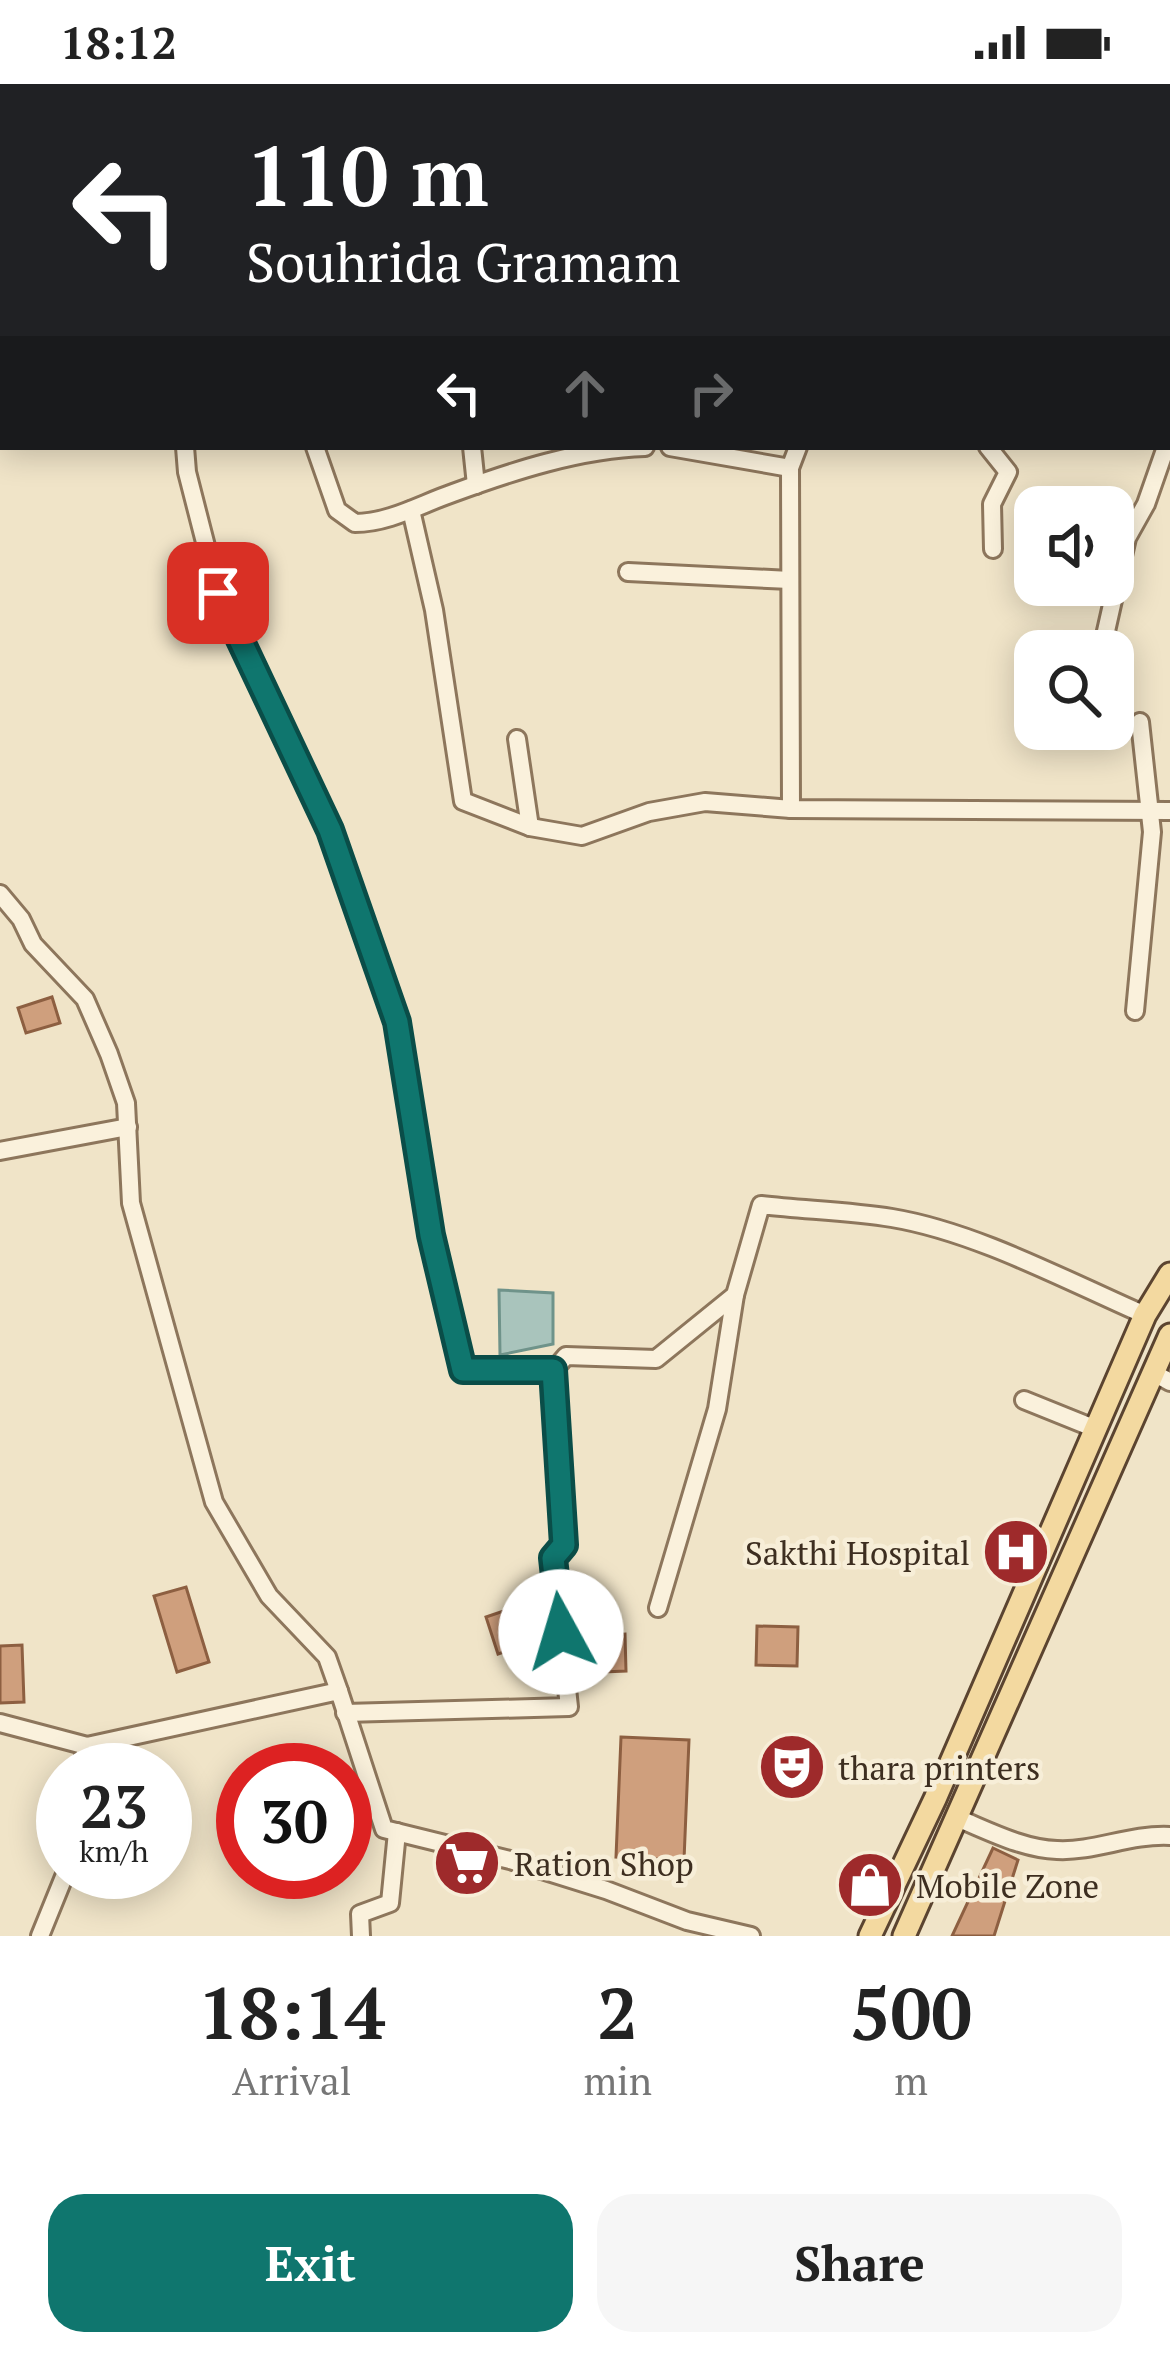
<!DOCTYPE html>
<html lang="en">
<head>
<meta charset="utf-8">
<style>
	:root { --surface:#fff; --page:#f6f6f6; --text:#222; --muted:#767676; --accent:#0f766e }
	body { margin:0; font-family:"PT Serif",serif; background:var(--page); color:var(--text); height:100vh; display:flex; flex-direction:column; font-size:45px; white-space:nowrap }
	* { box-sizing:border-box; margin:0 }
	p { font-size:39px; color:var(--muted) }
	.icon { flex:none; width:66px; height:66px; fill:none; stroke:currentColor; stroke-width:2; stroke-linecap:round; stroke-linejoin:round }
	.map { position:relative; height:1852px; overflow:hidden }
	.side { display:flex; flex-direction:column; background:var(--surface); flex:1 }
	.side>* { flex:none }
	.top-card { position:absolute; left:0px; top:0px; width:1170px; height:366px; box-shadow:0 6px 30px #0003; background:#202124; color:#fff; overflow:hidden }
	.buttons { position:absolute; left:1014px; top:402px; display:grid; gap:24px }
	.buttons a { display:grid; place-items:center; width:120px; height:120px; border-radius:24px; background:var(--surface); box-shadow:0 6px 30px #0003; font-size:60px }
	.speed { position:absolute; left:36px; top:1659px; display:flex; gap:24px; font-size:60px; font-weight:700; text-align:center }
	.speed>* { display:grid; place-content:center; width:156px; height:156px; border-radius:50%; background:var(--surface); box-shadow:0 6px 30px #0003; line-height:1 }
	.speed small { font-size:30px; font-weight:400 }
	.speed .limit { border:18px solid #d22; background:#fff; color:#111 }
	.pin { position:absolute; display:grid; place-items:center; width:102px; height:102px; color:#fff; margin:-51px; border-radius:24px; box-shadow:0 6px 18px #0006 }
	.me { position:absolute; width:132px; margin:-66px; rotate:354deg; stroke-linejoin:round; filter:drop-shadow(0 0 9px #0008) }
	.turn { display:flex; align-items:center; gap:42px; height:252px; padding:0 48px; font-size:54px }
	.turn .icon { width:156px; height:156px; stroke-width:2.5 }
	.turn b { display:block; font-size:84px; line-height:102px }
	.lanes { display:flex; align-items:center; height:114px; padding:0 48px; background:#0003; justify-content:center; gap:60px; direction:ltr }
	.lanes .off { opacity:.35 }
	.eta { display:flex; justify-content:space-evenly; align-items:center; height:204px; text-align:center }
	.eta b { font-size:72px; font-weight:800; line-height:84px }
	.primary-button { display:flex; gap:24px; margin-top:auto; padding:24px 48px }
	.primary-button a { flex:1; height:138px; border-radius:36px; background:var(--accent); color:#fff; font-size:48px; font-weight:800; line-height:138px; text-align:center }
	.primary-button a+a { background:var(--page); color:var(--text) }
	.status { display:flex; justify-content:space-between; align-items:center; height:84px; padding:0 60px; background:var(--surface); direction:ltr }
	.status svg { height:33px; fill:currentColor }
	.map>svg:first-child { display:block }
	.water { fill:#a9c4bc; stroke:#6f938a; stroke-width:3 }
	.building { fill:#cf9f7d; stroke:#8d5f41; stroke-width:3 }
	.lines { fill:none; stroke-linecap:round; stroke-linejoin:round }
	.minor-casing { stroke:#8d765c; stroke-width:22 }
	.major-casing { stroke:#5b4430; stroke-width:27 }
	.minor { stroke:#faf1dc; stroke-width:16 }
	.major { stroke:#f3d9a0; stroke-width:21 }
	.route-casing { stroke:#0a4d48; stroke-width:30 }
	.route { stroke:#0f766e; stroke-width:21 }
	.labels { text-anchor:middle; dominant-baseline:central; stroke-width:9; stroke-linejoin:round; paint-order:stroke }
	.poi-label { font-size:33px; fill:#3d2e20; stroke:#f7eed8; text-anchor:start }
</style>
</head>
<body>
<div class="status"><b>18:12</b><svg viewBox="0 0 49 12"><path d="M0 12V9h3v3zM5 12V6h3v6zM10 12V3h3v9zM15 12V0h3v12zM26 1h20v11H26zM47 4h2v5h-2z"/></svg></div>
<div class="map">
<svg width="1170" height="1852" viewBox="0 0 1170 1852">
	<rect width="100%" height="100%" fill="#f0e4c8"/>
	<!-- water -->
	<path class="water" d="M499,1206L553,1209V1260L500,1271Z"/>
	<!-- building -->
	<g class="building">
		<path d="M52,913L60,939L26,949L18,924Z"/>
		<path d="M186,1503L209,1578L177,1588L154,1512Z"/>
		<path d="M533,1517L546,1554L498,1570L486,1533Z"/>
		<path d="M757,1542L798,1543L797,1582L756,1581Z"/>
		<path d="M625,1550L626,1587L578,1589L574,1552Z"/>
		<path d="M22,1561L24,1618L0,1619V1562Z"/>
		<path d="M621,1653L689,1656L684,1776L616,1773Z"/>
		<path d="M993,1764L1018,1776L994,1852H952Z"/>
	</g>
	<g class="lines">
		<defs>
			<g id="minor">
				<path d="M138,0V3"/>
				<path d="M789,0V3"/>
				<path d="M945,0L949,3"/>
				<path d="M379,3L385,0"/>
				<path d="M1095,3L1097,0"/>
				<path d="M1167,209L1170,210"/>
				<path d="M185,363L187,388L218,509L330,746L397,938L431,1151L463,1286L553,1287"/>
				<path d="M315,363L337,426L355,439C389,439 421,420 453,409C513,387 580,365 645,363"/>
				<path d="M472,363L476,401"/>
				<path d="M670,363L790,384"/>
				<path d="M988,363L1008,388L992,420L993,465"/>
				<path d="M411,426L434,526L463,717L530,743L582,752L649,728L705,718L791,725L1170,727"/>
				<path d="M628,488L790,496"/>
				<path d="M1104,556L1127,454L1146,420L1166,363"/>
				<path d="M517,655L530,743"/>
				<path d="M791,725L790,384L798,363"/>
				<path d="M0,810L21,835L33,860L85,915L109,970L126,1019L131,1119L214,1418L269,1512L327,1573L339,1607"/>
				<path d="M1135,927L1152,748L1140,638"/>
				<path d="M0,1067L128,1043"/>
				<path d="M1152,1288L1170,1298"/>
				<path d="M1024,1316L1096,1345"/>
				<path d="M658,1524L717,1325L735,1211"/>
				<path d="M345,1629L569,1623L553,1474L564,1461L553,1287L566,1272L656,1275L735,1211L761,1121C804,1126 849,1127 892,1134C976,1148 1067,1197 1145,1231"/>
				<path d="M0,1639L87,1662L339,1607L384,1745L510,1776L606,1806L687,1837L751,1852"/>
				<path d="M80,1686L87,1662"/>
				<path d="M957,1734C989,1747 1023,1765 1057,1766C1095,1768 1129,1750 1170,1752"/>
				<path d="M40,1852L66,1788"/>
				<path d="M361,1852L360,1830L390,1819L397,1748"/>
			</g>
			<g id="major">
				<path d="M870,1852L935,1715L1145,1231L1170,1190"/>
				<path d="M904,1852L1170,1251"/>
			</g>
		</defs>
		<!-- minor casing -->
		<use href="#minor" class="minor-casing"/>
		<!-- major casing -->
		<use href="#major" class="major-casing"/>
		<!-- minor -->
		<use href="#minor" class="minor"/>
		<!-- major -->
		<use href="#major" class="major"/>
	</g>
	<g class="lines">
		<defs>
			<path id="route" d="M218,509L330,746L397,938L431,1151L463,1286H553L564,1461L553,1474L561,1548"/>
		</defs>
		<!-- route casing -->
		<use href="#route" class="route-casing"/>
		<!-- route -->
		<use href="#route" class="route"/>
	</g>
	<!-- icons -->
	<defs>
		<symbol id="hospital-disc" viewBox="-11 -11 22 22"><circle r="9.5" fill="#9e2a2b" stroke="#f7eed8"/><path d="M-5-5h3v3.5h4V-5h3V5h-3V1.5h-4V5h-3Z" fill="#fff"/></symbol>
		<symbol id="theatre-disc" viewBox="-11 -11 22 22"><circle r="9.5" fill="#9e2a2b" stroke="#f7eed8"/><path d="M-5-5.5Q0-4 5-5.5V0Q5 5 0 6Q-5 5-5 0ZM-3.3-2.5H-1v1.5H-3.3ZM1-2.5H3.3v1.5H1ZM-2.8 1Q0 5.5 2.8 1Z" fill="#fff"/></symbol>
		<symbol id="supermarket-disc" viewBox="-11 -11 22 22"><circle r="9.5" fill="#9e2a2b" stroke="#f7eed8"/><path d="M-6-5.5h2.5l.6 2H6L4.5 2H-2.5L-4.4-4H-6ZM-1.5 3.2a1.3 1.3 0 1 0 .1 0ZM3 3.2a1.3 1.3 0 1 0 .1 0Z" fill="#fff"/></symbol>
		<symbol id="shop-disc" viewBox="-11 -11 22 22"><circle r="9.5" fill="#9e2a2b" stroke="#f7eed8"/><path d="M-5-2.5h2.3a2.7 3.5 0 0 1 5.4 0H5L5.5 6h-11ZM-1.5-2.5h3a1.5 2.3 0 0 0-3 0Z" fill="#fff"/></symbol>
	</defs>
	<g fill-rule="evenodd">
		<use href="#hospital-disc" x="978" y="1430" width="76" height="76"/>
		<use href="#theatre-disc" x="754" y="1645" width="76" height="76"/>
		<use href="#supermarket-disc" x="429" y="1741" width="76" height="76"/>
		<use href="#shop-disc" x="832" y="1763" width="76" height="76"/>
	</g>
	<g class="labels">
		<!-- poi labels -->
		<g class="poi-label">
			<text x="970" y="1468" text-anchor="end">Sakthi Hospital</text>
			<text x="838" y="1683">thara printers</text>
			<text x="514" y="1779">Ration Shop</text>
			<text x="916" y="1801">Mobile Zone</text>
		</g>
	</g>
</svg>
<div class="buttons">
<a><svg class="icon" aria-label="sound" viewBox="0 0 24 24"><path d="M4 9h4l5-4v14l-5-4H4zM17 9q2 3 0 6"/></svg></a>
<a><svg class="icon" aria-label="search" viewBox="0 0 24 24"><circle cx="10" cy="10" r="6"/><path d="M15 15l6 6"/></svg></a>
</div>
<div class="speed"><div>23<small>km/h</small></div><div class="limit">30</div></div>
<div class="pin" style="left:218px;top:509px;background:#d93025"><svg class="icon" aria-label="arrive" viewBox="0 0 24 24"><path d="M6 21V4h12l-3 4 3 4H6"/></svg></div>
<svg class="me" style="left:561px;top:1548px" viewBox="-20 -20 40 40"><circle r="19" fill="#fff"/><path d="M0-13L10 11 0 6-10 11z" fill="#0f766e"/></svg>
<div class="top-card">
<div class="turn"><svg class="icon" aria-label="left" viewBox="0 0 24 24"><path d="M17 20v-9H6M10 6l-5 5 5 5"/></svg><div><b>110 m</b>Souhrida Gramam</div></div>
<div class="lanes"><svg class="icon" aria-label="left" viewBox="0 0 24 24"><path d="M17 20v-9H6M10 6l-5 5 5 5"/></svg><svg class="icon off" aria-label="ahead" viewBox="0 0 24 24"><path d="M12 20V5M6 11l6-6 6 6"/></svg><svg class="icon off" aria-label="right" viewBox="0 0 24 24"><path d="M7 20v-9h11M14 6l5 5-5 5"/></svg></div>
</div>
</div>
<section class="side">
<div class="eta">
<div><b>18:14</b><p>Arrival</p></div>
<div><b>2</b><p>min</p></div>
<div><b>500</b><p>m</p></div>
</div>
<div class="primary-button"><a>Exit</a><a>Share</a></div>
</section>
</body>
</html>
